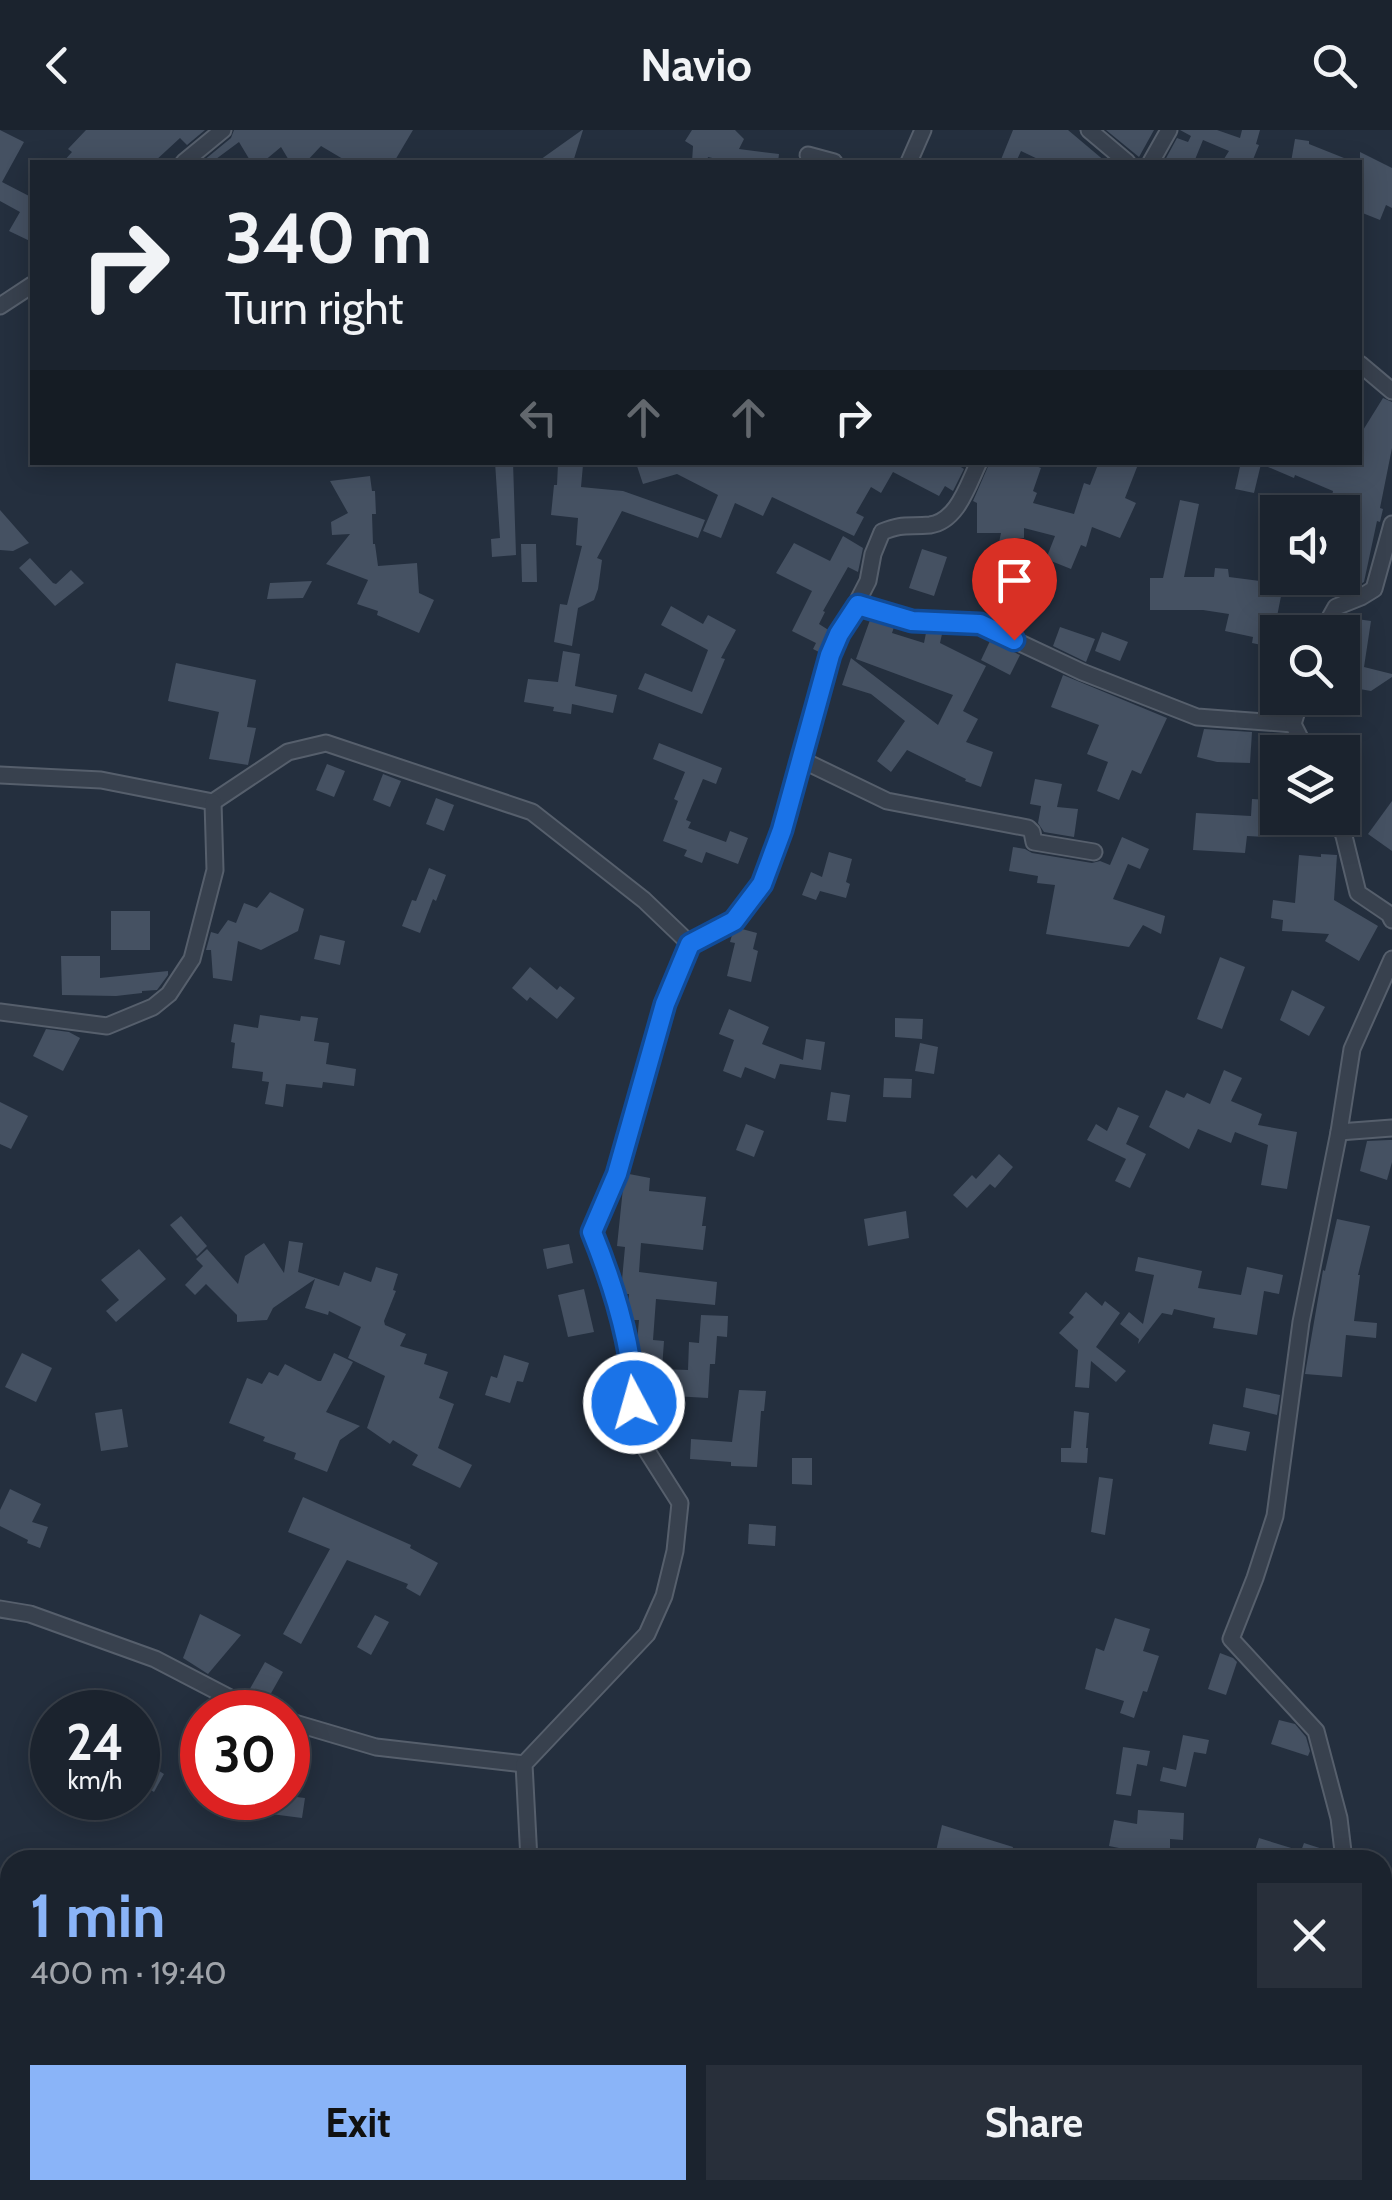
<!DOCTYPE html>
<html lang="en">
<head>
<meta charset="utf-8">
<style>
	:root { --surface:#1b232e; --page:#282f3a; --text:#f1f3f6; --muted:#a0a4aa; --line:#39404a; --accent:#8ab4f8 }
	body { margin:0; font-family:Cabin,sans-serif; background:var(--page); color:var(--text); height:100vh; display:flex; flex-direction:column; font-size:38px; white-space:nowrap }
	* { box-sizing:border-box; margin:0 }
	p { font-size:32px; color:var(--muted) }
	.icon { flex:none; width:55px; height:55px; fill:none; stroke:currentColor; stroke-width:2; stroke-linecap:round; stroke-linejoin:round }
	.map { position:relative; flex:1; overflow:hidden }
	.panel { position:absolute; left:0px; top:1720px; width:1392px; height:350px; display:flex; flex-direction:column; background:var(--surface); border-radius:30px 30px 0 0; box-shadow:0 5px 25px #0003,0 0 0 2px var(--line) }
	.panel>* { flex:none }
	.hud { position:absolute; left:30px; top:30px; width:1332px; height:305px; border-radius:0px; box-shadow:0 5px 25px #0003,0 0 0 2px var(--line); background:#1b232e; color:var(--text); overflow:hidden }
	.buttons { position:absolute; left:1260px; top:365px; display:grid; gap:20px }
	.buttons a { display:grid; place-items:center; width:100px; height:100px; border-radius:0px; background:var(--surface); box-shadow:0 5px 25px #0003,0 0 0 2px var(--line); font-size:50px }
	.speed { position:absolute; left:30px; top:1560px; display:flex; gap:20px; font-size:50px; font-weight:700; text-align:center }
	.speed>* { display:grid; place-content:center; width:130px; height:130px; border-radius:50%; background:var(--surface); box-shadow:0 5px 25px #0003,0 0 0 2px var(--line); line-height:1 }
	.speed small { font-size:25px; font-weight:400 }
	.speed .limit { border:15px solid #d22; background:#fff; color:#111 }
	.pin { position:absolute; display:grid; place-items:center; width:85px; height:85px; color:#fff; margin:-102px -42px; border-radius:50% 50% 50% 0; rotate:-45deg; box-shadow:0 0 10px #0007 }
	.pin .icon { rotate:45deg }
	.me { position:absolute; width:110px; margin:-55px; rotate:354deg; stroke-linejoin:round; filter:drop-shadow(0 0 8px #0008) }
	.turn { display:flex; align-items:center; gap:35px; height:210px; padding:0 30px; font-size:45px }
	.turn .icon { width:130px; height:130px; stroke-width:2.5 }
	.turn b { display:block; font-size:70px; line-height:85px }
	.lanes { display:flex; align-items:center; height:95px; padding:0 30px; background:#0003; justify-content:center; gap:50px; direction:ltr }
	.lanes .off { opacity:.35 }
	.round { display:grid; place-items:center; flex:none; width:105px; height:105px; border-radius:0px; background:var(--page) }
	.headline { display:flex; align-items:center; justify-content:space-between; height:170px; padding:0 30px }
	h1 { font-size:60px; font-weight:800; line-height:75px; color:var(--accent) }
	.button { display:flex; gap:20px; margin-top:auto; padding:20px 30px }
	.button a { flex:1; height:115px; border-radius:0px; background:var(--accent); color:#111; font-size:40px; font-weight:800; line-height:115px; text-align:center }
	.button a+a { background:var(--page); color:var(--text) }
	header { display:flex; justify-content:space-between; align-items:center; height:130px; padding:0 30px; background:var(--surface); font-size:45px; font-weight:800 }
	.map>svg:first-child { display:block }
	.building { fill:#455162 }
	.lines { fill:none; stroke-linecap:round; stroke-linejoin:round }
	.minor-casing { stroke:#565f6c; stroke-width:19 }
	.minor { stroke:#38414e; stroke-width:15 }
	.route-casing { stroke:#114b97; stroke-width:25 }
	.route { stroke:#1a73e8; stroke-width:18 }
</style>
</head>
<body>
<header><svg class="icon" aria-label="back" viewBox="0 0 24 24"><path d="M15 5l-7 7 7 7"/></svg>Navio<svg class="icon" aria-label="search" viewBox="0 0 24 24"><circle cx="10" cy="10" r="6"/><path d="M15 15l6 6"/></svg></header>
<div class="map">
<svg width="1392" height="2070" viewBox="0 0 1392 2070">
	<rect width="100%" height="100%" fill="#242f3e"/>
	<!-- building -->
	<g class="building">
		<path d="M0,0L24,12L2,52L31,67L32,65V112L9,101L20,82L0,71Z"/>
		<path d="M86,0H205L187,15L180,8L154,32H63L72,22L68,19Z"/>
		<path d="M234,0H413L394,32H348L321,16L306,32H290L281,17L263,32H251L239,12L212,32H205L203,31L231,8Z"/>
		<path d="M583,0L573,32H537L582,0Z"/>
		<path d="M692,0H735L744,9L739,19L779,24L778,32H730L708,27L707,32H692L693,16L685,11Z"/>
		<path d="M1013,0H1068L1106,32H1044L1021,21L1016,32H1000Z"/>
		<path d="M1106,0H1154L1139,27Z"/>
		<path d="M1180,0H1217L1240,8L1242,0H1260L1256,14L1259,15L1252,32H1222L1229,21L1203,10L1194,32H1164L1177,8L1188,12L1191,6Z"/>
		<path d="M1295,9L1309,11V14L1354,32H1291Z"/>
		<path d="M1360,22L1392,38V78L1386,75L1380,90L1360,82Z"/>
		<path d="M1383,268L1392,272V318L1380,378L1383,379L1380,392L1377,391L1364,452L1357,456L1343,454L1341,463L1333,466L1320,463L1324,448H1342V382L1329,381L1333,361L1295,345L1294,348L1261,334L1254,363L1235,359L1241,332H1360V305Z"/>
		<path d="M495,332H513L516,425L492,427L491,409L500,408Z"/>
		<path d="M650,332H953L964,339L953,361L945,356L939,366L893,342L881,363L871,357L856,383L864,387L854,406L772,367L763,386L735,373L721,408L703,401L718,365L677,344L643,354L637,336Z"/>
		<path d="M990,332H1025L1041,338L1033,361L1037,363L1033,373L1074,384L1084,353L1090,355L1099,332H1139L1125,368L1136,373L1120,408L1092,397L1086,417L1081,415L1071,439L1046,429L1055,406L1024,398V408H1017L1007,453L991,450L1001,403H977V373L973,371Z"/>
		<path d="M558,334L583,335L581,357L623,361L705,390L698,408L622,381L597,428L602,430L598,459L594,470L578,478L572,516L554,512L560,474L567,475L582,416L576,415L578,388L551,385L554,355H557Z"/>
		<path d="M370,346L372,361H375L376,384H372L373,414H375L378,436L417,433L419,463L434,470L419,503L377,485L378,481L357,474L368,450L326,434L350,404L332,405L331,392L348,383L330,351Z"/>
		<path d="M1180,370L1199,374L1184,447H1214L1215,438L1228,439L1229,447L1260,451L1273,402H1278V450L1284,451L1271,517L1252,513L1253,507L1225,501L1229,484L1203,480H1150V448H1163Z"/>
		<path d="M0,380L29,413L13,421L0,420Z"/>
		<path d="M843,406L863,418L858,442L848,437L823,481L825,482L819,494L830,501L819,522L813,519L816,513L792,501L812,461L776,443L794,413L830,431Z"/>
		<path d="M521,414H536L537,452H522Z"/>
		<path d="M922,419L947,427L934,466L909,458Z"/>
		<path d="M30,428L53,453L56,454L71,440L84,453L55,476L19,438Z"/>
		<path d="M312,451L303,468L267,469L270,453Z"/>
		<path d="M671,476L703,494L708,485L736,500L721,528L725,529L702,584L638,559L645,543L692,562L708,520L661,495Z"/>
		<path d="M1343,487L1371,491L1364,537L1392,544V547L1371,561L1342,556V502H1337Z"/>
		<path d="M870,490L894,497L892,503L924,513L926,503L942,504L940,513L986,536L963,581L978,589L966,612L993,622L981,657L965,651L966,649L907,620L891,642L877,631L905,591L871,564L842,555L851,528L938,595L953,565L856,529Z"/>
		<path d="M1060,497L1095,509L1086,532L1053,516Z"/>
		<path d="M1102,502L1128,512L1120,531L1095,521Z"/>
		<path d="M990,511L1020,525L1010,545L981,530Z"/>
		<path d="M563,521L580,524L575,556L617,565L613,583L572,574L571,584L553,581L554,577L524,572L528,549L558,552Z"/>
		<path d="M176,533L256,550L247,597L256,598L248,635L209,629L219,582L168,571Z"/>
		<path d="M1063,545L1167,588L1141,644L1132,640L1119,670L1097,661L1108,632L1087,624L1099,595L1051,577Z"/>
		<path d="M1204,599L1252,602L1250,633L1217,632L1197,627Z"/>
		<path d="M659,613L722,638L716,654L703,649L686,690L691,692L688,698L726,712L730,701L748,708L738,734L706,722L702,733L684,726L687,720L663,711L678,671L674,669L685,642L653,629Z"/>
		<path d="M327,634L345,641L334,667L316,660Z"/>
		<path d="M383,644L401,651L390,677L373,670Z"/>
		<path d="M1035,649L1062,654L1057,677L1078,679L1074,707L1044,702L1038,693L1041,676L1030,674Z"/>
		<path d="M436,668L454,675L444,701L426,694Z"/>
		<path d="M1252,669L1269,670L1266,707L1247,706L1245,723L1193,720L1196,683L1251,686Z"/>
		<path d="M1392,671V721L1368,704Z"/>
		<path d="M1122,707L1149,719L1140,739L1128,734L1113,769L1165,786L1161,804L1143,795L1129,817L1046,804L1055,755L1037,753L1038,746L1009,741L1013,717L1025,719L1032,723L1092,733L1100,731L1110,735Z"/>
		<path d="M829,722L852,729L846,752L850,754L846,768L820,761L816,770L802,765L811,742L822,747Z"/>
		<path d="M1321,724L1337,725L1334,770L1378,796L1359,831L1325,811L1329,804L1282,801L1283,790L1271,788L1273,770L1295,773L1299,725L1321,727Z"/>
		<path d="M429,738L446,745L436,771L433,769L420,803L402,796L412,770L416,771Z"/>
		<path d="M270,762L304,779L298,801L261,820L238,811L232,851L213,848L211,820H206L211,802L218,804L228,790L236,793L244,773L257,778Z"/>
		<rect x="111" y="781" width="39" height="39"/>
		<path d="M742,799L757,803L753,819L758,821L751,852L727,846L735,813L730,812L732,805Z"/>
		<path d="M320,805L345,811L340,835L314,829Z"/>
		<path d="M61,826H100V848L168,841V845L157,860L142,861V863L116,866L62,865Z"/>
		<path d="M1220,827L1245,837L1222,899L1197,889Z"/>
		<path d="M530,837L557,860L560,856L575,868L557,889L530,867L527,871L512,858Z"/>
		<path d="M1292,860L1325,877L1309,906L1280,890Z"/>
		<path d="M729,879L769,897L762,914L803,930L806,909L825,912L821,940L780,934L775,949L745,937L741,948L723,941L734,910L719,904Z"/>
		<path d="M260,885L300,891L301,886L318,888L314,911L329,913L326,934L356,939L354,956L323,952L322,958L286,954L283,977L265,974L269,952L262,951L263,942L232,938L235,913L231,912L234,894L258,898Z"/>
		<path d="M895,888L923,889L922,909L895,907Z"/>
		<path d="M46,899L69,902L80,908L63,941L33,926Z"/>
		<path d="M920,913L938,917L934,944L915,941Z"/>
		<path d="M1224,940L1242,948L1231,971L1262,984L1258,995L1297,1002L1287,1059L1261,1055L1268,1015L1235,1002L1231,1013L1198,999L1189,1019L1149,997L1166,960L1184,968L1187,963L1210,974Z"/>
		<path d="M884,948L912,949L911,968L883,967Z"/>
		<path d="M831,962L850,965L846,992L827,990Z"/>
		<path d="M0,972L28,986L11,1019L0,1014Z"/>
		<path d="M1118,977L1139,986L1126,1014L1146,1024L1130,1058L1115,1051L1126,1029L1087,1010L1096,994L1107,1001Z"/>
		<path d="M746,994L764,1001L754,1027L736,1020Z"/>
		<path d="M1389,1010H1392V1032L1387,1050L1360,1041L1367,1011Z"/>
		<path d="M999,1024L1013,1037L995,1058L990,1054L967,1078L953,1065L972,1045L976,1049Z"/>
		<path d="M629,1044L650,1048L649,1061L706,1067L702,1096H706L703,1120L641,1113L639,1142L717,1152L715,1175L656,1169L653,1210L664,1211L662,1239L688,1240L689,1212L699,1213L701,1185L728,1186L727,1207L717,1206L715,1234H710L708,1268L656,1265L654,1302H648L646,1299L645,1230H642L637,1212L639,1190H632L628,1176L629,1164H625L622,1150L625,1117L617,1116L623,1058Z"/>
		<path d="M906,1081L909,1108L868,1116L864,1089Z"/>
		<path d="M181,1086L207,1116L197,1126L170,1095Z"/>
		<path d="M1337,1089L1370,1096L1358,1145H1360L1354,1191L1377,1193L1376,1208L1346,1205L1342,1247L1305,1244L1323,1140L1325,1141Z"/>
		<path d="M289,1111L303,1113L298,1142L339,1156L344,1142L371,1152L376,1137L398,1144L393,1160L396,1161L384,1191L385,1195L406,1204L400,1216L427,1224L424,1234L448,1242L439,1268L454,1274L438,1318L472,1335L460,1358L412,1335L418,1325L393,1310L390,1314L367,1298L385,1246L348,1228L361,1197L329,1181L328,1185L305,1178L315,1149L273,1178L267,1190L237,1192V1185L206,1154L195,1165L185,1155L203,1136L196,1129L207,1119L238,1154L245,1126L264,1113L284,1143Z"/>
		<path d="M569,1114L573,1133L547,1139L543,1119Z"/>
		<path d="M139,1119L166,1149L116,1192L106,1181L119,1170L101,1150Z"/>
		<path d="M1138,1127L1202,1141L1198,1158L1241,1165L1247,1137L1283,1145L1279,1164L1264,1161L1257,1205L1213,1198L1215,1188L1174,1179L1172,1185L1162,1183L1138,1214L1139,1209L1120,1194L1129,1182L1143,1194L1154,1145L1135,1141Z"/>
		<path d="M584,1159L594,1202L568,1207L558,1165Z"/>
		<path d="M1086,1162L1102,1176L1105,1171L1120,1183L1096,1217L1126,1241L1116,1252L1091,1231L1089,1258L1075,1257L1078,1220L1059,1203L1074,1187L1069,1183Z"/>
		<path d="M22,1223L52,1238L36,1272L5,1257Z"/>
		<path d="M334,1223L353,1232L326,1282L360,1296L340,1310L327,1342L294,1329L296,1323L263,1311L265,1307L229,1293L247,1248L262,1254L269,1242L278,1246L285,1234L318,1251H321Z"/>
		<path d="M504,1225L529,1233L523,1252L517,1251L510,1273L485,1265L491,1246L497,1248Z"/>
		<path d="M1246,1258L1280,1265L1277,1285L1243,1277Z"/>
		<path d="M739,1260L766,1261L764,1281H761L757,1337L731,1336V1332L690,1329L691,1309L732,1312Z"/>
		<path d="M122,1279L128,1317L101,1321L95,1283Z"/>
		<path d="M1074,1281L1089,1283L1086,1318H1088L1087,1333L1061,1332V1318H1071Z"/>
		<path d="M1213,1294L1250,1302L1246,1321L1209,1314Z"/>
		<path d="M792,1328H812V1355L792,1354Z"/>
		<path d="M1099,1347L1113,1349L1105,1405L1091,1402Z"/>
		<path d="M10,1359L41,1374L32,1392L48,1397L40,1418L27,1413L28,1410L0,1396V1380Z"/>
		<path d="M303,1367L411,1415L410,1418L438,1433L420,1466L406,1458L408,1454L347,1430L301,1514L283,1504L330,1419L288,1402Z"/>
		<path d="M749,1394L776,1396L775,1416L748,1414Z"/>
		<path d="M200,1484L241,1505L208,1544L183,1528Z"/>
		<path d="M375,1485L389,1492L371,1525L357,1517Z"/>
		<path d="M1115,1488L1150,1499L1143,1521L1159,1526L1147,1562L1143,1561L1134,1588L1120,1583L1124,1571L1085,1559L1096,1518L1104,1521Z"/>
		<path d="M1220,1523L1233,1528L1237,1532L1226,1565L1208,1559Z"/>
		<path d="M265,1532L283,1542L265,1574L247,1564Z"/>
		<path d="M1279,1590L1295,1594L1306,1607L1310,1621L1308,1626L1271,1614Z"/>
		<path d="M1183,1605L1209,1610L1206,1624L1194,1622L1186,1657L1160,1651L1163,1637L1176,1640Z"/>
		<path d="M1123,1617L1150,1621L1147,1636L1137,1634L1131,1666L1116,1664Z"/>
		<path d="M138,1628L164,1644L154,1662L138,1652Z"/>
		<path d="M288,1666L305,1668L302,1688L271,1684L273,1668H288Z"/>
		<path d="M1138,1680L1184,1683L1183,1710L1170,1709V1730H1144V1723L1109,1716L1114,1690L1137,1694Z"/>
		<path d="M942,1695L1013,1717L1010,1730H934Z"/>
		<path d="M1259,1708L1301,1721L1304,1713L1332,1722L1333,1730H1252Z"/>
	</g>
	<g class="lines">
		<defs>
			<g id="minor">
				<path d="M1089,0L1127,32"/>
				<path d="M808,25L834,32"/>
				<path d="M184,32L223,0"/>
				<path d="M909,32L923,0"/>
				<path d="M1151,32L1169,0"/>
				<path d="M0,176L32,155"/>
				<path d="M1360,234L1392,261"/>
				<path d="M858,475L912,491L980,494L1082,542L1197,587L1293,594L1307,622"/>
				<path d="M1322,502L1336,477L1361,467L1374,459L1392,394"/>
				<path d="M1293,594L1301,568"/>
				<path d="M800,629L887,671L1028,698L1032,702L1034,712L1094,722"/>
				<path d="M0,645L101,650L213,672L288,622L326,613L532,682L644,770L690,814"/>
				<path d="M1337,688L1344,706L1358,763L1389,784L1392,790"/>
				<path d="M0,882L107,896L153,877L169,864L192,829L215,740L213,672"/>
				<path d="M1339,1002L1392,998"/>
				<path d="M0,1479L30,1484L155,1529L257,1582"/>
				<path d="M288,1591L376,1617L524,1634"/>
				<path d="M529,1730L524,1634L647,1504L664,1466L675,1421L680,1373L635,1302L634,1244L607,1138L592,1103L617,1044L665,874L690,814L734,791L762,754L781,700L830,525L868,451L873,424L882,402C903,393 908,397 930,395C958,391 968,354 979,332"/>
				<path d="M1344,1730L1339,1688L1316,1601L1231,1509L1255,1448L1275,1386L1301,1192L1339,1002L1352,919L1392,829"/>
				<path d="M452,2070L455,2060"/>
				<path d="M1241,2070V2060"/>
			</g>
		</defs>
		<!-- minor casing -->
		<use href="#minor" class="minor-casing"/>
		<!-- minor -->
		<use href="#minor" class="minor"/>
	</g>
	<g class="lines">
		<defs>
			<path id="route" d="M634,1273C633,1217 613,1154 592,1102L617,1044L665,874L690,814L734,791L762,754L782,700L830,525L839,504L858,475L912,491L980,494L1014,510"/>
		</defs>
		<!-- route casing -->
		<use href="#route" class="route-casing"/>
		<!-- route -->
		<use href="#route" class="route"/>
	</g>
</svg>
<div class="buttons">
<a><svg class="icon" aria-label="sound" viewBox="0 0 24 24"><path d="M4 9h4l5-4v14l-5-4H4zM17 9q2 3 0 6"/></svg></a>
<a><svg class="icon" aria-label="search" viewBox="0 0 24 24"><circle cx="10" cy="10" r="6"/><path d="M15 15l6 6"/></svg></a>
<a><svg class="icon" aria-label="layers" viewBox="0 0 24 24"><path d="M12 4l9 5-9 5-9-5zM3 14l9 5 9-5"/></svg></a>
</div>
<div class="speed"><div>24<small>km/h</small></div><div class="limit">30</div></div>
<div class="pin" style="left:1014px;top:510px;background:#d93025"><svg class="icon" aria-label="arrive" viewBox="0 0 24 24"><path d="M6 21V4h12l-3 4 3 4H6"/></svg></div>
<svg class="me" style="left:634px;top:1273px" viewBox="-20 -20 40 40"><circle r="17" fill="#1a73e8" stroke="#fff" stroke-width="3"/><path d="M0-11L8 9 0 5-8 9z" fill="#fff"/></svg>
<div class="hud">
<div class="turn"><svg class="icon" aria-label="right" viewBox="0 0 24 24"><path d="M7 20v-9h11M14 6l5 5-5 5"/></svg><div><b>340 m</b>Turn right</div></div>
<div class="lanes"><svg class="icon off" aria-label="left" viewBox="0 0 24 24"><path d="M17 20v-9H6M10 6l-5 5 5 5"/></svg><svg class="icon off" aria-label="ahead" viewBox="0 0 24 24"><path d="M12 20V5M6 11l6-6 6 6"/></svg><svg class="icon off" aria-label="ahead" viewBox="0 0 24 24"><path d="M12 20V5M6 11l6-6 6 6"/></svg><svg class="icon" aria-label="right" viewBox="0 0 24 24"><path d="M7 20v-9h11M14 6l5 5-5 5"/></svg></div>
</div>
<section class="panel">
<div class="headline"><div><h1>1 min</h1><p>400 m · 19:40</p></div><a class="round"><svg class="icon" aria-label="close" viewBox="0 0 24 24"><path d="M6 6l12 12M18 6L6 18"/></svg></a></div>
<div class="button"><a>Exit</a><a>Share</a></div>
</section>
</div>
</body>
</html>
